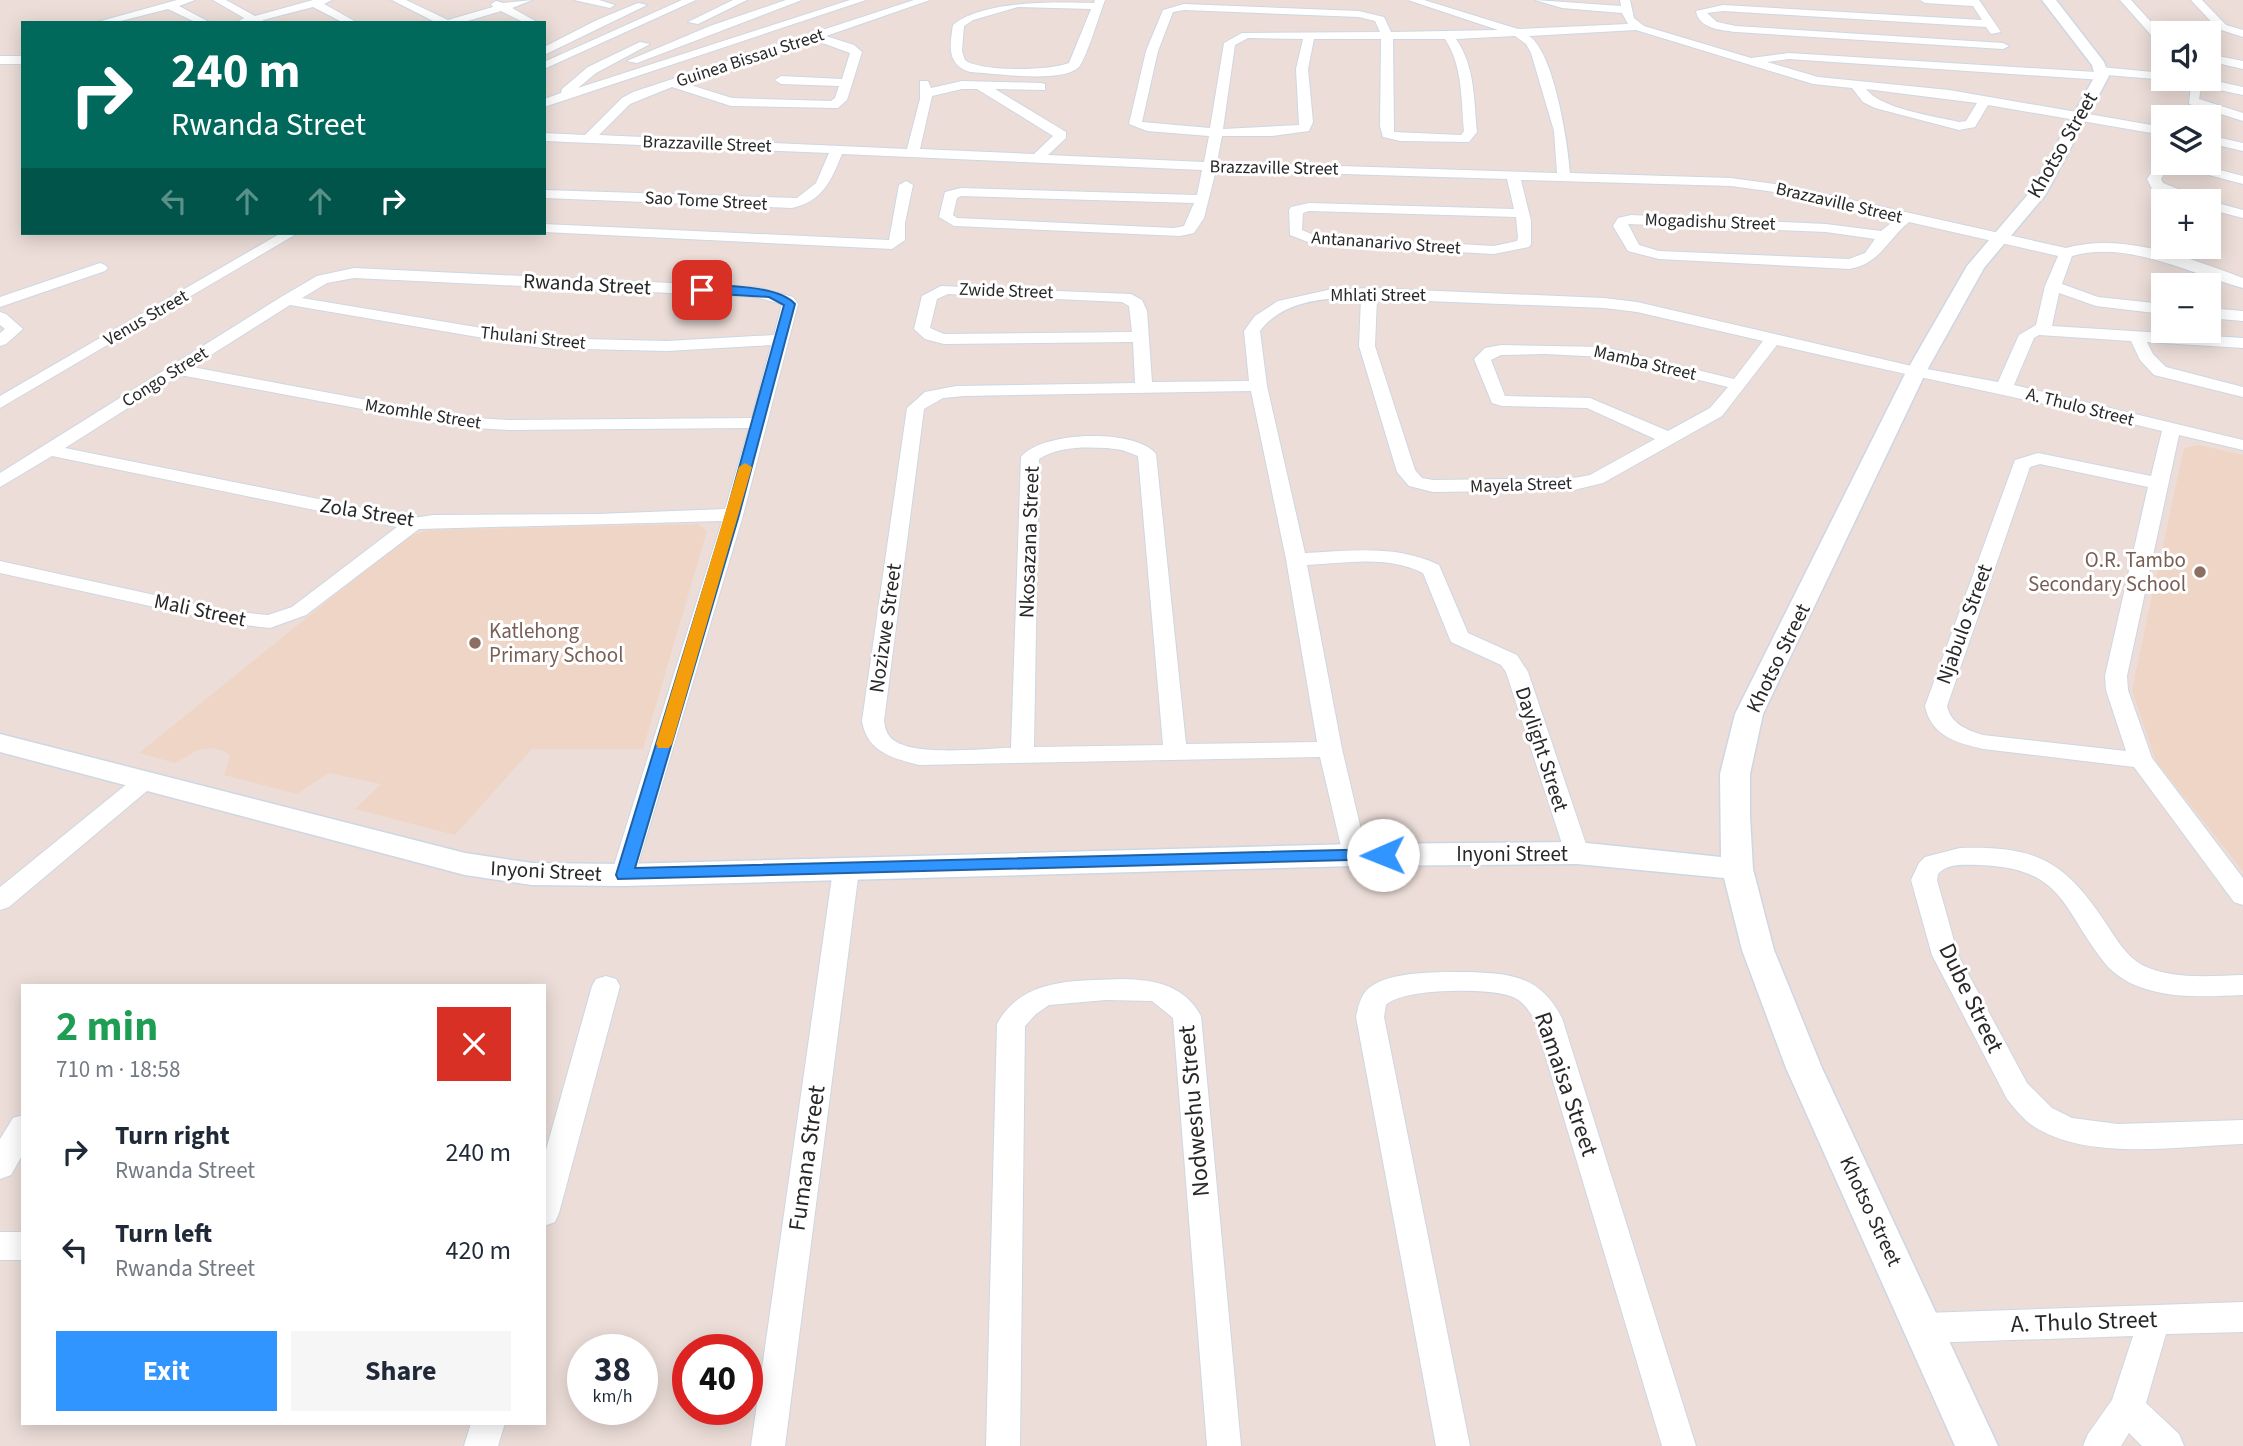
<!DOCTYPE html>
<html lang="en">
<head>
<meta charset="utf-8">
<style>
	:root { --surface:#fff; --page:#f6f6f7; --text:#1f2937; --muted:#747a83; --accent:#3195ff }
	body { margin:0; font-family:"Source Sans 3",sans-serif; background:var(--page); color:var(--text); height:100vh; display:flex; flex-direction:column; font-size:26px; white-space:nowrap }
	* { box-sizing:border-box; margin:0 }
	p { font-size:23px; color:var(--muted) }
	.icon { flex:none; width:38px; height:38px; fill:none; stroke:currentColor; stroke-width:2; stroke-linecap:round; stroke-linejoin:round }
	.map { position:relative; flex:1; overflow:hidden }
	.panel { position:absolute; left:21px; top:984px; width:525px; height:441px; display:flex; flex-direction:column; background:var(--surface); border-radius:0px; box-shadow:0 4px 18px #0003 }
	.panel>* { flex:none }
	.banner { position:absolute; left:21px; top:21px; width:525px; height:214px; border-radius:0px; box-shadow:0 4px 18px #0003; background:#00695c; color:#fff; overflow:hidden }
	.tools { position:absolute; left:2151px; top:21px; display:grid; gap:14px }
	.tools a { display:grid; place-items:center; width:70px; height:70px; border-radius:0px; background:var(--surface); box-shadow:0 4px 18px #0003; font-size:35px }
	.speed { position:absolute; left:567px; top:1334px; display:flex; gap:14px; font-size:35px; font-weight:700; text-align:center }
	.speed>* { display:grid; place-content:center; width:91px; height:91px; border-radius:50%; background:var(--surface); box-shadow:0 4px 18px #0003; line-height:1 }
	.speed small { font-size:18px; font-weight:400 }
	.speed .limit { border:10px solid #d22; background:#fff; color:#111 }
	.pin { position:absolute; display:grid; place-items:center; width:60px; height:60px; color:#fff; margin:-30px; border-radius:14px; box-shadow:0 4px 10px #0006 }
	.me { position:absolute; width:77px; margin:-38px; rotate:269deg; stroke-linejoin:round; filter:drop-shadow(0 0 5px #0008) }
	.turn { display:flex; align-items:center; gap:24px; height:147px; padding:0 35px; font-size:32px }
	.turn .icon { width:91px; height:91px; stroke-width:2.5 }
	.turn b { display:block; font-size:49px; line-height:60px }
	.lanes { display:flex; align-items:center; height:66px; padding:0 35px; background:#0003; justify-content:center; gap:35px; direction:ltr }
	.lanes .off { opacity:.35 }
	.round { display:grid; place-items:center; flex:none; width:74px; height:74px; border-radius:0px; background:var(--page) }
	.overview { display:flex; align-items:center; justify-content:space-between; height:119px; padding:0 35px }
	h1 { font-size:42px; font-weight:700; line-height:52px; color:#1e9e55 }
	.primary-button { display:flex; gap:14px; margin-top:auto; padding:14px 35px }
	.primary-button a { flex:1; height:80px; border-radius:0px; background:var(--accent); color:#fff; font-size:28px; font-weight:700; line-height:80px; text-align:center }
	.primary-button a+a { background:var(--page); color:var(--text) }
	ul { padding:0; list-style:none }
	li { display:flex; align-items:center; gap:21px; height:98px; padding:0 35px }
	li div { flex:1 }
	li b { display:block; font-size:26px }
	li em { font-style:normal }
	.map>svg:first-child { display:block }
	.education { fill:#efd5c5 }
	.lines { fill:none; stroke-linecap:round; stroke-linejoin:round }
	.minor-casing { stroke:#cdd7e3; stroke-width:2 }
	.tertiary-casing { stroke:#cdd7e3; stroke-width:3 }
	.minor { fill:#fff; fill-rule:evenodd }
	.tertiary { fill:#fff; fill-rule:evenodd }
	.route { fill:#3195ff; stroke:#2061a6; stroke-width:2 }
	.slow { fill:#f59e0b }
	.education-dot { fill:#8d6e63; stroke:#fff; stroke-width:2.5 }
	.labels { text-anchor:middle; dominant-baseline:central; stroke-width:6; stroke-linejoin:round; paint-order:stroke }
	.far-street-label { font-size:18px; fill:#282828; stroke:#fff }
	.street-label { font-size:21px; fill:#282828; stroke:#fff }
	.education-label { font-size:21px; fill:#785e54; stroke:#fff; text-anchor:end }
	.near-street-label { font-size:24px; fill:#282828; stroke:#fff }
</style>
</head>
<body>
<div class="map">
<svg width="2243" height="1446" viewBox="0 0 2243 1446">
	<rect width="100%" height="100%" fill="#ecddd8"/>
	<!-- education -->
	<g class="education">
		<path d="M2199,445L2243,455V871L2156,761L2132,690L2184,448Z"/>
		<path d="M698,524L707,531L643,749H532L455,835L355,809L381,784L329,773L297,794L224,775L230,757L226,752L213,748L198,750L175,763L139,753L407,537L428,530Z"/>
	</g>
	<g class="lines">
		<defs>
			<g id="minor">
				<path d="M177,0H195L179,6L211,23H197L168,9L113,23H94Z"/>
				<path d="M213,0H226L255,16L313,0H332L324,4L358,23H344L313,7L263,20L264,23H235L244,18Z"/>
				<path d="M392,0H406L448,20L493,7L491,4L496,1L503,3L532,0L512,8L539,23H525L501,11L461,23H437Z"/>
				<path d="M574,0H599L615,5L610,8Z"/>
				<path d="M682,0H696L544,69V62Z"/>
				<path d="M733,0H747L698,24L688,22Z"/>
				<path d="M786,0H802L637,63L627,61L710,26Z"/>
				<path d="M850,0H866L544,107V99L561,93L562,89L588,67L640,42L650,44L596,73L578,88Z"/>
				<path d="M914,0H930L826,36L854,45L862,52L847,100L838,108L731,106L672,87L630,104L599,135L907,149L920,99V81H928L931,88L962,81L1041,83L1045,84V90L995,89L1066,132V138L1048,155L1204,162L1209,136L1147,131L1129,124L1146,51L1163,10L1184,4L1359,11L1384,17L1391,32L1498,30L1408,0H1424L1518,29L1628,24L1622,13L1562,8L1535,0L1621,6L1620,0H1630L1634,18L1644,26L1751,58L1789,53L2096,72L2101,67L2163,73V79L2167,80L2107,75L2102,80L1789,59L1767,62L1818,77L1949,90L2163,127V135L1988,105L1975,127L1959,130L1875,108L1863,102L1852,88L1813,84L1636,30L1529,36C1554,52 1568,143 1570,173L1731,178L1789,186L2066,248C2123,232 2189,258 2243,278V288C2189,274 2130,240 2072,256L2062,284L2098,297L2163,304V314L2096,306L2059,293L2052,326L2243,338V348L2147,342L2153,354L2166,367L2243,387V397L2154,375L2140,360L2131,341L2039,335L2034,338L2014,385L2243,440V450L2179,435L2127,676L2128,690L2152,758L2243,878V905L2234,902L2134,767L1983,749C1957,743 1931,736 1925,706L2015,460L2038,453L2151,476L2162,431C2034,400 1905,375 1777,345L1722,416L1603,483L1574,490L1433,492L1409,486L1397,472L1359,346L1361,298C1326,297 1282,301 1260,331L1267,386L1305,553C1350,551 1396,544 1439,565L1468,633L1517,655L1528,672L1589,853L1586,859L1577,862L1568,859L1565,853L1506,672L1501,665L1451,642L1423,573C1388,555 1345,563 1307,565L1342,749L1367,855L1364,861L1355,864L1346,861L1343,855L1320,757L919,765C892,758 867,752 862,721L907,408L925,392L956,386L1135,383L1133,342L944,344L925,339L914,329L922,296L941,286L1131,294L1142,300L1147,311L1152,382L1249,381L1244,331L1255,316L1278,301L1328,290L1369,288L1604,298L1637,302L1916,367L1998,382L2019,335L2036,325L2045,286L2058,256L1909,222C1887,240 1880,264 1849,269L1659,259L1628,251L1613,226L1618,218L1631,215L1826,224L1881,231L1896,219L1789,194L1731,186L1521,180L1531,221V244L1529,247L1494,254L1313,244L1290,235L1289,210L1291,207L1309,203L1514,209L1507,179L1216,170L1204,218L1194,233L1180,236L954,226L939,217L945,192L961,188L1197,195L1202,170L842,154C831,181 823,201 792,208L544,198V190L797,198L816,183L829,153L544,141V133L585,135L622,98L633,92ZM1184,10L1359,17L1375,21L1380,32L1242,33L1224,43L1210,128L1142,122L1158,51L1173,12ZM1515,36L1526,44L1531,53L1554,131L1557,173L1217,162L1222,136H1272L1309,131L1313,122L1308,69L1314,39H1381L1380,126L1383,137L1400,141L1469,142L1477,132C1474,101 1475,66 1456,39ZM1248,38L1303,39L1296,69L1299,125L1223,129L1235,45ZM1393,39H1445C1463,66 1461,100 1464,131L1461,135L1394,132ZM814,40L850,53L842,79L781,76L775,80L781,84L839,86L835,98L831,101L732,98L684,83ZM962,89H977L1053,136L1034,154L920,149L932,96ZM1866,89L1977,103L1966,121L1959,122C1934,116 1881,109 1866,89ZM961,196L1194,203L1184,226L1174,228L957,218L953,215L957,198ZM1309,211L1516,217L1518,238L1517,241L1494,246L1316,236L1302,230L1303,213ZM1628,224L1826,232L1875,239L1865,253L1849,259L1659,251L1639,245ZM948,294L1122,302L1129,306L1132,332L944,334L930,328L937,299ZM1377,299L1604,308L1637,312L1763,341L1734,379L1604,347L1501,345L1485,348L1474,359L1492,403L1502,406L1587,408L1655,439L1590,475L1574,478L1433,480L1422,478L1415,470L1375,346ZM1545,354L1604,357L1728,387L1710,408L1668,431L1590,398L1505,396L1491,360L1501,355ZM1251,391L1286,559L1317,742L1186,744L1156,454C1136,428 1041,431 1021,457L1011,748C982,748 909,758 890,737C886,732 885,727 884,721L924,409L943,398L964,396ZM1107,448L1122,450L1138,456L1163,745L1034,747L1039,459C1059,446 1084,447 1107,448ZM2040,464L2148,487L2105,676L2106,690L2126,751L1983,735C1967,730 1951,724 1947,706L2030,467Z"/>
				<path d="M1095,0H1105C1100,13 1086,59 1079,67C1062,84 993,73 970,72C946,64 950,45 953,25C983,0 1055,2 1094,3ZM1018,7L1091,9L1069,63C1050,71 980,72 965,60L962,51L964,26L973,20Z"/>
				<path d="M1920,0H1979L2001,32L1991,34L1986,27L1723,11L1707,13L1717,22L1736,26L2003,43L2009,46L2003,49L1736,32C1721,30 1699,29 1696,11L1723,5L1982,20L1973,6L1925,3Z"/>
				<path d="M2120,0H2131L2163,35V45L2159,44Z"/>
				<path d="M2191,0H2202L2226,25L2243,30V37L2218,29Z"/>
				<path d="M638,3L647,5L544,55V47L597,20Z"/>
				<path d="M2208,54L2243,61V69L2208,61Z"/>
				<rect x="0" y="56" width="23" height="8"/>
				<path d="M2186,79H2207L2243,87V95L2205,87L2201,88L2199,99L2243,113V121L2189,104L2191,84Z"/>
				<path d="M2208,135L2243,143V151L2208,143Z"/>
				<path d="M2165,163H2193L2243,176V184L2186,169L2166,171L2161,179L2163,183L2206,200L2243,210V218L2208,209V201H2186L2152,189L2147,179L2157,164Z"/>
				<path d="M906,181L913,185L905,223V240L892,249L544,232V224L889,240L899,185Z"/>
				<path d="M281,233H298L0,408V396Z"/>
				<path d="M100,263L105,265L108,268L105,271L0,307V297Z"/>
				<path d="M354,268L755,287L793,297L798,304L742,519L633,881L624,884L615,881L611,875L722,521L419,529L306,615L270,628L227,623L0,573V561L227,611L268,615L292,607L397,527L52,456L0,487V473L281,297L317,276ZM354,278L755,297L782,304L774,335L667,341L542,338L302,298L327,283ZM290,305L542,348L667,351L771,345L752,418L509,420L458,417L192,367ZM180,375L458,427L509,430L749,428L725,509L597,514L433,515L413,518L65,448Z"/>
				<path d="M2208,308L2243,311V321L2208,318Z"/>
				<path d="M0,312L6,314L23,329L6,344L0,346V333L5,329L0,325Z"/>
				<path d="M146,772L154,775L158,780L154,785L9,907L0,910V887L138,775Z"/>
				<path d="M1960,848C2037,846 2064,860 2107,925C2117,940 2126,956 2142,965C2172,980 2210,976 2243,975V995C2199,997 2142,1001 2108,967C2061,911 2067,868 1979,865C1964,865 1948,863 1938,874L1937,880L1958,955L2027,1083L2052,1108L2072,1118L2118,1124L2243,1120V1144C2181,1146 2094,1161 2038,1129C2025,1122 2016,1110 2007,1099L1932,955L1911,880L1919,863L1925,857Z"/>
				<path d="M846,861L855,864L859,870L785,1446H751L833,870L837,864Z"/>
				<path d="M1471,972C1515,974 1540,977 1562,1018L1696,1446H1662L1534,1018C1528,1009 1521,999 1510,996C1488,988 1403,988 1386,1005L1384,1017L1470,1446H1436L1356,1017C1358,1007 1361,994 1369,988C1390,970 1445,972 1471,972Z"/>
				<path d="M606,976L616,979L620,986L559,1213L555,1222L544,1226V1157L592,986L596,979Z"/>
				<path d="M1123,979C1156,980 1184,985 1201,1016L1241,1446H1207L1173,1018L1152,1001L1106,1000L1049,1005L1036,1014L1025,1026L1020,1446H986L997,1024C1022,977 1076,981 1123,979Z"/>
				<path d="M23,1115V1154L11,1175L0,1179V1139L13,1118Z"/>
				<rect x="0" y="1232" width="23" height="28"/>
				<path d="M2243,1302V1332L2166,1334L2146,1403L2179,1434L2184,1446H2142L2129,1433L2121,1446H2083L2088,1434L2112,1400L2133,1336L1924,1343L1912,1339L1908,1328L1912,1317L1924,1313Z"/>
				<path d="M471,1423H505L498,1446H464Z"/>
			</g>
			<path id="tertiary" d="M2042,0H2056L2104,62L2109,76L2046,194L1984,268L1926,372L1763,714L1750,774V817L1753,869L1774,950L1822,1068L1998,1446H1955L1786,1068L1742,950L1724,878L1577,864L1355,866L624,886L532,885L465,875L0,752V734L465,853L532,863L624,864L1355,844L1577,842L1721,857L1720,774L1735,714L1906,372L1967,266L2030,192L2095,76L2092,65Z"/>
		</defs>
		<!-- minor casing -->
		<use href="#minor" class="minor-casing"/>
		<!-- tertiary casing -->
		<use href="#tertiary" class="tertiary-casing"/>
		<!-- minor -->
		<use href="#minor" class="minor"/>
		<!-- tertiary -->
		<use href="#tertiary" class="tertiary"/>
	</g>
	<!-- route -->
	<path class="route" d="M698,287C722,284 779,286 795,304L739,515L635,868L1383,849L1389,851L1391,855L1389,859L618,879L616,875L726,515L784,305L769,297L702,293L698,292Z"/>
	<!-- slow -->
	<path class="slow" d="M745,463L752,467L672,744L669,748H658L656,744L739,467Z"/>
	<!-- markers -->
	<g class="education-dot">
		<circle cx="2200" cy="572" r="7"/>
		<circle cx="475" cy="643" r="7"/>
	</g>
	<g class="labels">
		<!-- far-street labels -->
		<g class="far-street-label">
			<text transform="translate(750 58) rotate(-18)">Guinea Bissau Street</text>
			<text transform="translate(707 144) rotate(2)">Brazzaville Street</text>
			<text transform="translate(1274 168) rotate(1)">Brazzaville Street</text>
			<text transform="translate(706 201) rotate(3)">Sao Tome Street</text>
			<text transform="translate(1839 203) rotate(13)">Brazzaville Street</text>
			<text transform="translate(1710 222) rotate(2)">Mogadishu Street</text>
			<text transform="translate(1386 243) rotate(4)">Antananarivo Street</text>
			<text transform="translate(1006 291) rotate(2)">Zwide Street</text>
			<text x="1378" y="295">Mhlati Street</text>
			<text transform="translate(146 318) rotate(-30)">Venus Street</text>
			<text transform="translate(533 338) rotate(6)">Thulani Street</text>
			<text transform="translate(1645 363) rotate(13)">Mamba Street</text>
			<text transform="translate(165 377) rotate(-32)">Congo Street</text>
			<text transform="translate(2080 407) rotate(14)">A. Thulo Street</text>
			<text transform="translate(423 414) rotate(9)">Mzomhle Street</text>
			<text transform="translate(1521 485) rotate(-2)">Mayela Street</text>
		</g>
		<!-- street labels -->
		<g class="street-label">
			<text transform="translate(2062 145) rotate(-60)">Khotso Street</text>
			<text transform="translate(587 284) rotate(3)">Rwanda Street</text>
			<text transform="translate(367 512) rotate(9)">Zola Street</text>
			<text transform="translate(1029 542) rotate(-88)">Nkosazana Street</text>
			<text transform="translate(200 610) rotate(12)">Mali Street</text>
			<text transform="translate(1964 624) rotate(-70)">Njabulo Street</text>
			<text transform="translate(885 628) rotate(-82)">Nozizwe Street</text>
			<text transform="translate(1778 658) rotate(-64)">Khotso Street</text>
			<text transform="translate(1542 749) rotate(72)">Daylight Street</text>
			<text x="1512" y="854">Inyoni Street</text>
			<text transform="translate(546 871) rotate(3)">Inyoni Street</text>
			<text transform="translate(1871 1211) rotate(65)">Khotso Street</text>
		</g>
		<!-- education labels -->
		<g class="education-label">
			<text x="2186" y="560">O.R. Tambo<tspan x="2186" dy="24">Secondary School</tspan></text>
			<text x="489" y="631" text-anchor="start">Katlehong<tspan x="489" dy="24">Primary School</tspan></text>
		</g>
		<!-- near-street labels -->
		<g class="near-street-label">
			<text transform="translate(1971 998) rotate(64)">Dube Street</text>
			<text transform="translate(1566 1084) rotate(71)">Ramaisa Street</text>
			<text transform="translate(1194 1111) rotate(-95)">Nodweshu Street</text>
			<text transform="translate(807 1158) rotate(-82)">Fumana Street</text>
			<text transform="translate(2084 1322) rotate(-2)">A. Thulo Street</text>
		</g>
	</g>
</svg>
<div class="tools">
<a><svg class="icon" aria-label="sound" viewBox="0 0 24 24"><path d="M4 9h4l5-4v14l-5-4H4zM17 9q2 3 0 6"/></svg></a>
<a><svg class="icon" aria-label="layers" viewBox="0 0 24 24"><path d="M12 4l9 5-9 5-9-5zM3 14l9 5 9-5"/></svg></a>
<a>+</a>
<a>−</a>
</div>
<div class="speed"><div>38<small>km/h</small></div><div class="limit">40</div></div>
<div class="pin" style="left:702px;top:290px;background:#d93025"><svg class="icon" aria-label="arrive" viewBox="0 0 24 24"><path d="M6 21V4h12l-3 4 3 4H6"/></svg></div>
<svg class="me" style="left:1383px;top:855px" viewBox="-20 -20 40 40"><circle r="19" fill="#fff"/><path d="M0-13L10 11 0 6-10 11z" fill="#3195ff"/></svg>
<div class="banner">
<div class="turn"><svg class="icon" aria-label="right" viewBox="0 0 24 24"><path d="M7 20v-9h11M14 6l5 5-5 5"/></svg><div><b>240 m</b>Rwanda Street</div></div>
<div class="lanes"><svg class="icon off" aria-label="left" viewBox="0 0 24 24"><path d="M17 20v-9H6M10 6l-5 5 5 5"/></svg><svg class="icon off" aria-label="ahead" viewBox="0 0 24 24"><path d="M12 20V5M6 11l6-6 6 6"/></svg><svg class="icon off" aria-label="ahead" viewBox="0 0 24 24"><path d="M12 20V5M6 11l6-6 6 6"/></svg><svg class="icon" aria-label="right" viewBox="0 0 24 24"><path d="M7 20v-9h11M14 6l5 5-5 5"/></svg></div>
</div>
<section class="panel">
<div class="overview"><div><h1>2 min</h1><p>710 m · 18:58</p></div><a class="round" style="background:#d93025;color:#fff"><svg class="icon" aria-label="close" viewBox="0 0 24 24"><path d="M6 6l12 12M18 6L6 18"/></svg></a></div>
<ul>
<li><svg class="icon" aria-label="right" viewBox="0 0 24 24"><path d="M7 20v-9h11M14 6l5 5-5 5"/></svg><div><b>Turn right</b><p>Rwanda Street</p></div><em>240 m</em></li>
<li><svg class="icon" aria-label="left" viewBox="0 0 24 24"><path d="M17 20v-9H6M10 6l-5 5 5 5"/></svg><div><b>Turn left</b><p>Rwanda Street</p></div><em>420 m</em></li>
</ul>
<div class="primary-button"><a>Exit</a><a>Share</a></div>
</section>
</div>
</body>
</html>
